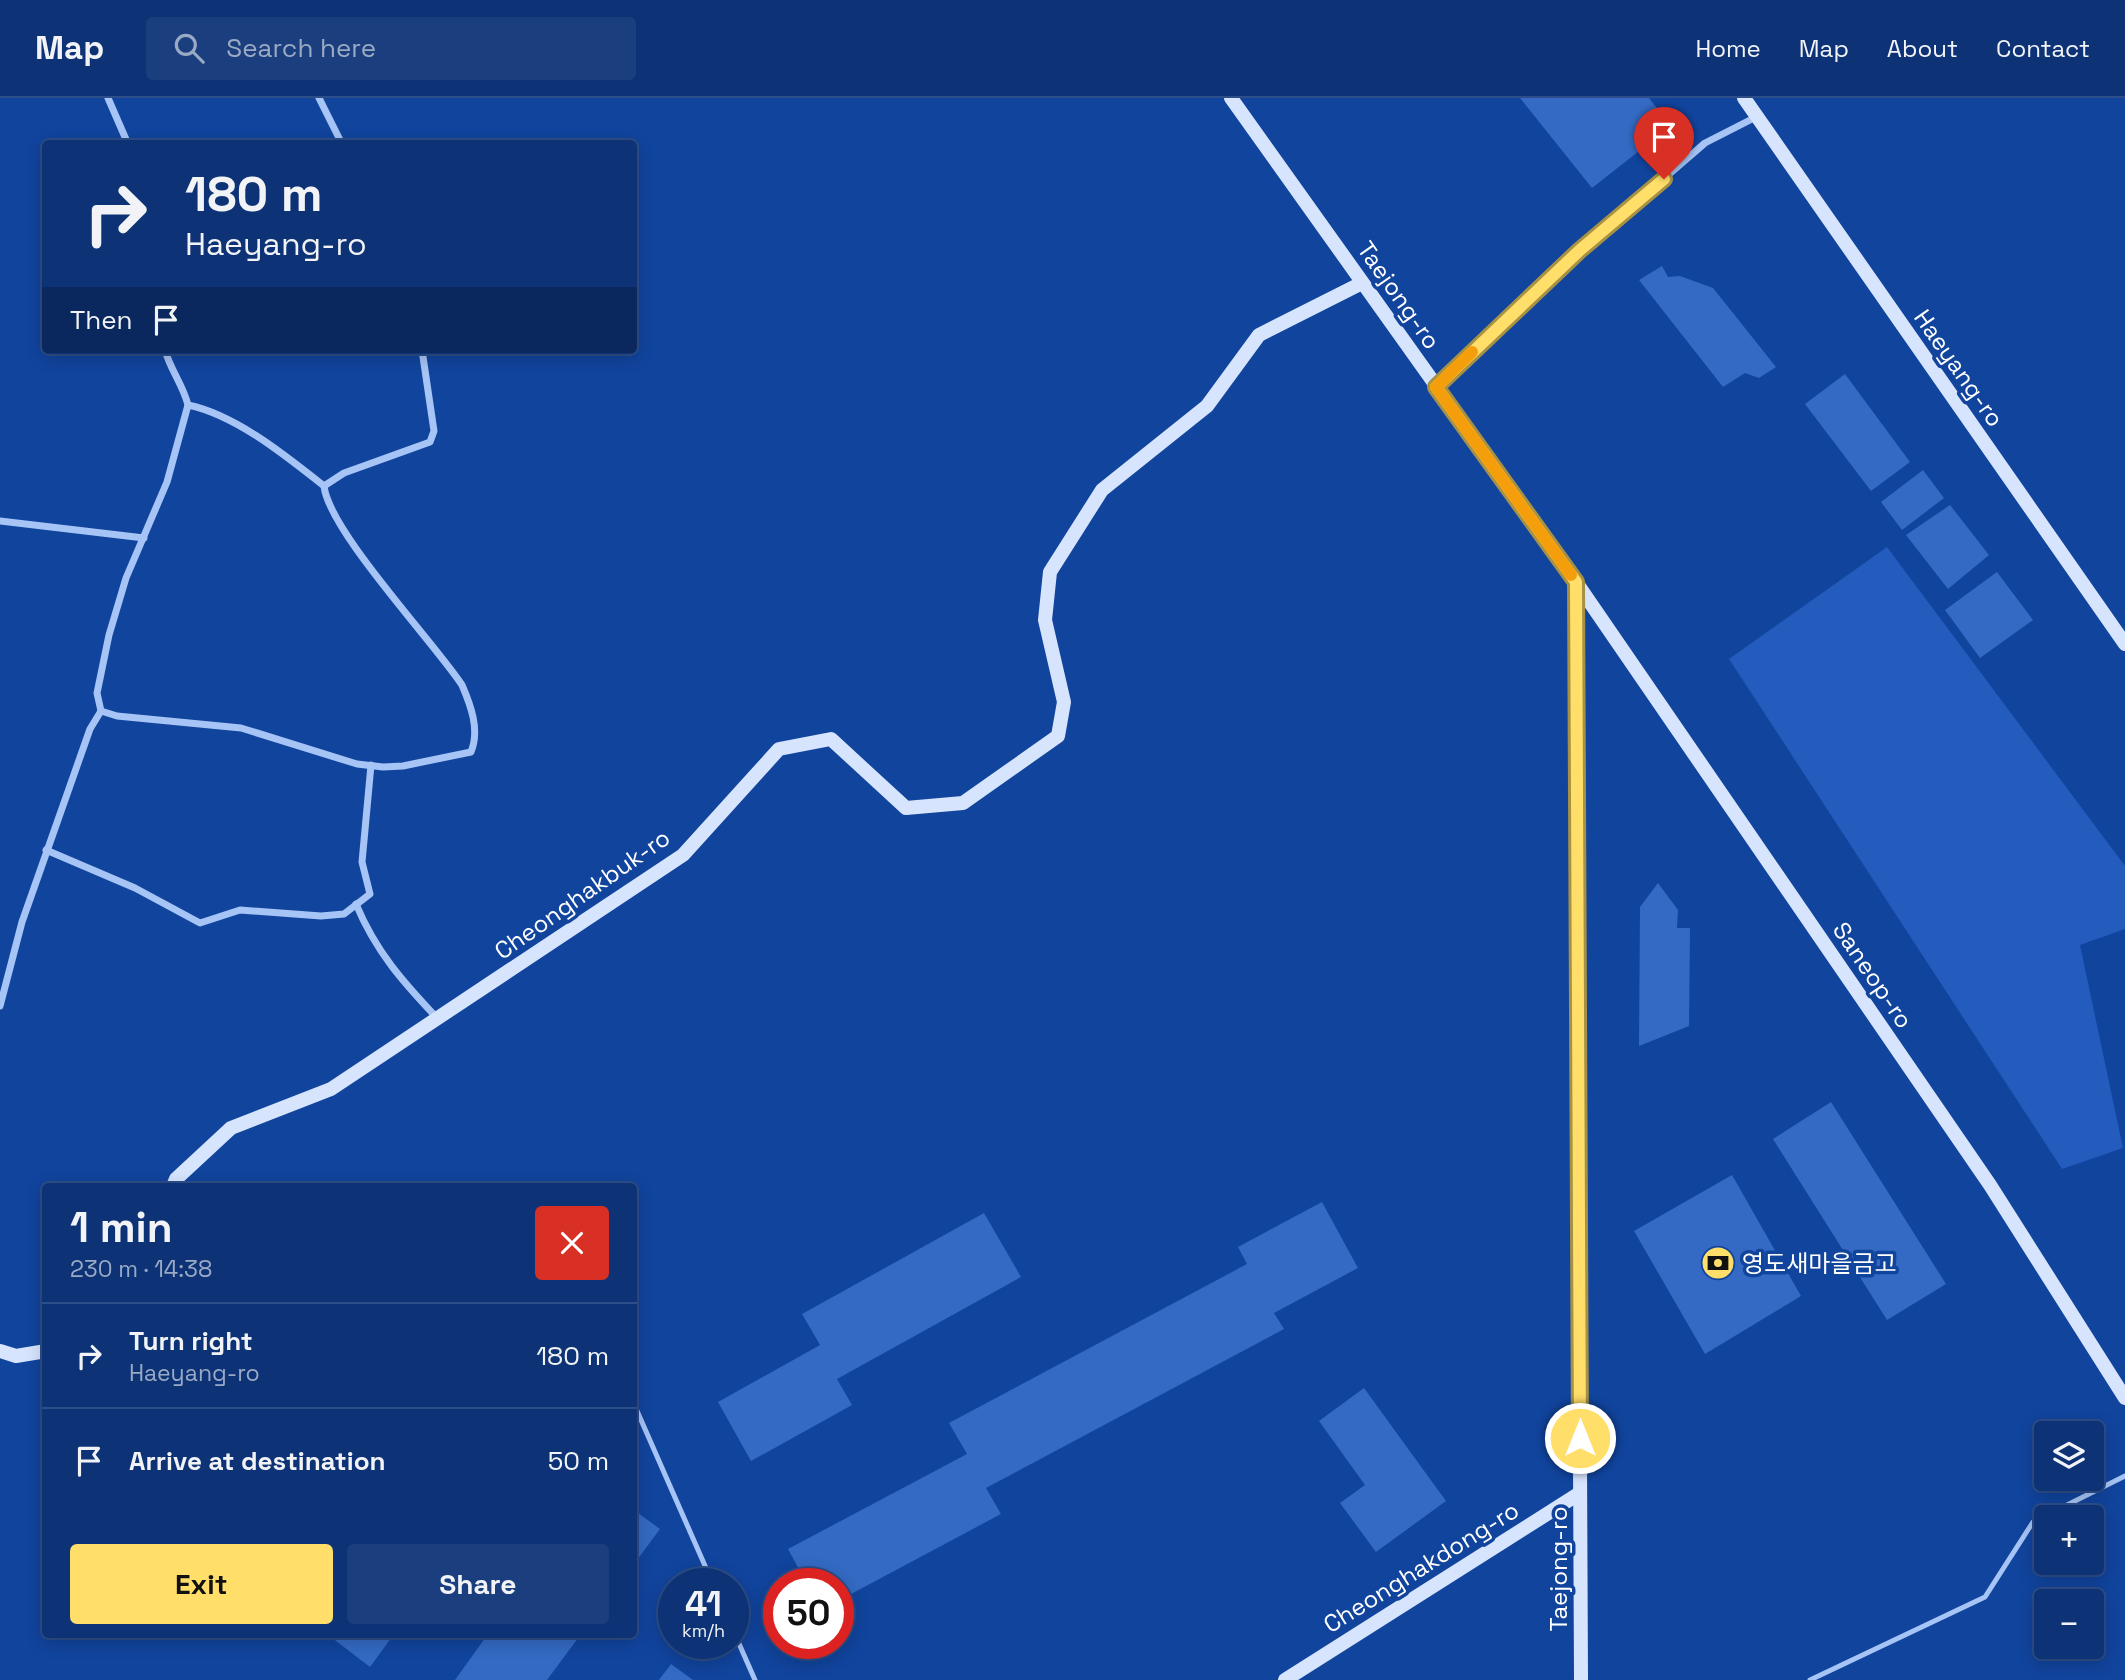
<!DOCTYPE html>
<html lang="en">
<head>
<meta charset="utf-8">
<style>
	:root { --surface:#0d3376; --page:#1b3f7e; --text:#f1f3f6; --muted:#9aaac5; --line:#2d4e88; --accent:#ffdf6a }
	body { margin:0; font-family:"Space Grotesk","Noto Sans KR",sans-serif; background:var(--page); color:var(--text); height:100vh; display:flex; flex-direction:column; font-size:26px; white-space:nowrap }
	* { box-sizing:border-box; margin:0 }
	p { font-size:23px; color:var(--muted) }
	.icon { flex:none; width:38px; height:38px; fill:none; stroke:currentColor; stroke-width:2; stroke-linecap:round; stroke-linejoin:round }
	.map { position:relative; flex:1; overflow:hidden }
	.side { position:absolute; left:42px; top:1085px; width:595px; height:455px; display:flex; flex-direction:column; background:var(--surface); border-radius:7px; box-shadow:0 4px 18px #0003,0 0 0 2px var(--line) }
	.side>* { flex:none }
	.hud { position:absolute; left:42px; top:42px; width:595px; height:214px; border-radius:7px; box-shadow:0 4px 18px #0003,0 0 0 2px var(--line); background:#0d3376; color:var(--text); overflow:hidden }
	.controls { position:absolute; left:2034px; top:1323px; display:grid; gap:14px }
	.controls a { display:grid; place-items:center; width:70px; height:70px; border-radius:7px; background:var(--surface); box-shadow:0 4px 18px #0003,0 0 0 2px var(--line); font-size:35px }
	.speed { position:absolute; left:658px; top:1470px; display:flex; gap:14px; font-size:35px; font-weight:700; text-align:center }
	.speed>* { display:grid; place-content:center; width:91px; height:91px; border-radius:50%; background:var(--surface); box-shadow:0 4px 18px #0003,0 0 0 2px var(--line); line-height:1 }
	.speed small { font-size:18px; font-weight:400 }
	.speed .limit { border:10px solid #d22; background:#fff; color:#111 }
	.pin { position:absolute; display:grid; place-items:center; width:60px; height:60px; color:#fff; margin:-72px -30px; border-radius:50% 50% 50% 0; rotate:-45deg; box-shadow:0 0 7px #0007 }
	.pin .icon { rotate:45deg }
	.me { position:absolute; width:77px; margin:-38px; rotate:0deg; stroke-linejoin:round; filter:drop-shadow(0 0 5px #0008) }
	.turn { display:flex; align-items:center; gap:24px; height:147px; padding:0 28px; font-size:32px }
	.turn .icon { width:91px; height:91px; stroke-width:2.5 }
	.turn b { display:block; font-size:49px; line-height:60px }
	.then { display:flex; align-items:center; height:66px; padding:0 28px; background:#0003; gap:14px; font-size:26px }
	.round { display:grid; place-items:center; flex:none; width:74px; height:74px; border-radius:7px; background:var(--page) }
	.headline { display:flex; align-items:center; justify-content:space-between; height:119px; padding:0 28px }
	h1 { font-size:42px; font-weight:700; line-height:52px }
	.primary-button { display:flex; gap:14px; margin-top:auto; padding:14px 28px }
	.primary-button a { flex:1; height:80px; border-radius:7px; background:var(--accent); color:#111; font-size:28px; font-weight:700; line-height:80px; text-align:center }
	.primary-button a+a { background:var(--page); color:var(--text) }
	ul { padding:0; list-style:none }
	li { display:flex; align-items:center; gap:21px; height:105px; padding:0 28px; border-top:2px solid var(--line) }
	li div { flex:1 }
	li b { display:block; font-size:26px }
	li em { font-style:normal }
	header { display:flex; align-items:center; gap:42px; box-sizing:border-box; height:98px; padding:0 35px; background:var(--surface); border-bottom:2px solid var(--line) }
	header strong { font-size:33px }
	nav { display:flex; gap:38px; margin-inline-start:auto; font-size:24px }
	.search { width:490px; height:63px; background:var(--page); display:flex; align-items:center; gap:18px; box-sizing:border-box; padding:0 24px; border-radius:7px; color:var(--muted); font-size:26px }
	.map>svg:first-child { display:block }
	.green { fill:#235cbc }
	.building { fill:#346ac3 }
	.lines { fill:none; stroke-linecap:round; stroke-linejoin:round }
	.lane { stroke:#a6c4f5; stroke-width:5 }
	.street { stroke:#a6c4f5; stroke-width:7 }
	.secondary { stroke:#d6e4fd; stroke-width:14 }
	.route-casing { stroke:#a69145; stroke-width:18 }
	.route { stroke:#ffdf6a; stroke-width:12 }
	.slow { stroke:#f59e0b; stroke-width:12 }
	.labels { text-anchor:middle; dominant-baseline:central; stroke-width:7; stroke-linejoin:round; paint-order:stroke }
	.street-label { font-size:24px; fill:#fff; stroke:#11449d }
	.poi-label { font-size:24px; fill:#fff; stroke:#11449d; text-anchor:start }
</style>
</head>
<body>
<header>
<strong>Map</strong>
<div class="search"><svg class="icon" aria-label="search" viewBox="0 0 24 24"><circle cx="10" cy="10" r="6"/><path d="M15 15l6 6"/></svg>Search here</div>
<nav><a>Home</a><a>Map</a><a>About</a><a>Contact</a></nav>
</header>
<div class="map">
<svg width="2125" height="1582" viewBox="0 0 2125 1582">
	<rect width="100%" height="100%" fill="#11449d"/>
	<!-- green -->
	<path class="green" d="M1887,449L2125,768V831L2080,847L2123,1050L2062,1071L1729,561Z"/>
	<!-- building -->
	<g class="building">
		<path d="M1520,0H1649L1671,28L1592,90Z"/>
		<path d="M1662,168L1668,179L1680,178L1713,190L1776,269L1759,280L1745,275L1723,289L1639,182Z"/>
		<path d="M1845,276L1910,364L1871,393L1805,306Z"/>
		<path d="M1923,372L1944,400L1902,432L1881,404Z"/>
		<path d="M1950,407L1989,457L1948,491L1906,437Z"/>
		<path d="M1997,474L2033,522L1980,560L1945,512Z"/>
		<path d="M1658,785L1678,812L1677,830H1690L1689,928L1639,948L1640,809Z"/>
		<path d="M1831,1004L1946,1186L1887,1222L1773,1041Z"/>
		<path d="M1732,1077L1801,1198L1705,1256L1634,1133Z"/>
		<path d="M1322,1104L1358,1170L1274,1215L1284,1231L986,1390L1001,1416L838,1503V1486H807L788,1451L967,1356L949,1325L1247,1166L1238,1149Z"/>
		<path d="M984,1115L1021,1179L837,1281L852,1307L751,1363L718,1304L820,1247L802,1216Z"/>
		<path d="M1364,1290L1446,1403L1376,1454L1340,1405L1365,1387L1319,1323Z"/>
		<path d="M634,1412L660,1431L634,1466Z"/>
		<path d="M327,1536H394L370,1569Z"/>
		<path d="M488,1536H581L547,1582H455Z"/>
		<path d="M671,1566L693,1582H659Z"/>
	</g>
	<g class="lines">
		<!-- lane -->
		<g class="lane">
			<path d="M634,1306L713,1486"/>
			<path d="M733,1532L755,1582"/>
			<path d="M1810,1582L1985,1499L2033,1424L2125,1378"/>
		</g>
		<!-- street -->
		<g class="street">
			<path d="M108,0L128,46"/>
			<path d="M319,0L342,46"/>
			<path d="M165,252C170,271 183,287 188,307"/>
			<path d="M1437,288L1581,152L1705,45L1756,19"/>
			<path d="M188,307C236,317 286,358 324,388C329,433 432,542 462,587C471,608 480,632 471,654L403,668L383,669L357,666L241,630L117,618L101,613L97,595L109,537L126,480L167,384Z"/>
			<path d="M324,388L344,375L430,344L434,333L422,252"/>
			<path d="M0,423L144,440"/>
			<path d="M46,752L135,790L200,825L240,812L321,818L344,816L370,796L362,764L371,667"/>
			<path d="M356,806C376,854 403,884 438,921"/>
			<path d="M0,908L22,824L90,631L101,613"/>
		</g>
		<!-- secondary -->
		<g class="secondary">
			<path d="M1231,0L1576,484L1581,1582"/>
			<path d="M1744,0L2125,546"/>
			<path d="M1576,484L1990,1087L2125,1300"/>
			<path d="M173,1088L176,1081L231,1030L331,991L683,757L779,651L831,641L906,710L963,705L1058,638L1064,604L1045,522L1050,474L1102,392L1207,308L1259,237L1362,185"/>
			<path d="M0,1253L16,1258L46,1253"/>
			<path d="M1285,1582L1580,1395"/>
		</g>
	</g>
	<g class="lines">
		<defs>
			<path id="route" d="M1580,1340L1576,484L1436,289L1580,152L1664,81"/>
		</defs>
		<!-- route casing -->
		<use href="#route" class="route-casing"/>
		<!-- route -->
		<use href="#route" class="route"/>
		<!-- slow -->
		<path class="slow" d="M1472,254L1436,289L1571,477"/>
	</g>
	<!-- icons -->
	<defs>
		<symbol id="bank-disc" viewBox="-11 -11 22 22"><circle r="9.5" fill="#ffdf6a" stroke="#11449d"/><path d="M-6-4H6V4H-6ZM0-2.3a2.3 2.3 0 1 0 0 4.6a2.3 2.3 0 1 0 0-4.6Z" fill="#111"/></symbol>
	</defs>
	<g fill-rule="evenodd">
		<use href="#bank-disc" x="1699" y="1146" width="38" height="38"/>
	</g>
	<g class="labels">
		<!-- street labels -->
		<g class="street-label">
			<text transform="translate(1399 197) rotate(55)">Taejong-ro</text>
			<text transform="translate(1959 270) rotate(55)">Haeyang-ro</text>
			<text transform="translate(582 796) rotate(-35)">Cheonghakbuk-ro</text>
			<text transform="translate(1873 877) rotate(56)">Saneop-ro</text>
			<text transform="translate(1421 1469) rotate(-32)">Cheonghakdong-ro</text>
			<text transform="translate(1558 1471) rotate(-90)">Taejong-ro</text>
		</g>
		<!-- poi labels -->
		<g class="poi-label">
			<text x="1742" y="1165">영도새마을금고</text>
		</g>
	</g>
</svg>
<div class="controls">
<a><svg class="icon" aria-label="layers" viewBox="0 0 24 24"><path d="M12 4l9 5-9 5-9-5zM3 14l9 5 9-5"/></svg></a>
<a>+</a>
<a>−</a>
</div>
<div class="speed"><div>41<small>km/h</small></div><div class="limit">50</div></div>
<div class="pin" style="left:1664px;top:81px;background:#d93025"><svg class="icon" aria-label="arrive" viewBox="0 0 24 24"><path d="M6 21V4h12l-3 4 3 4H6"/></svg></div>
<svg class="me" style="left:1580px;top:1340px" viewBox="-20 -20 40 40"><circle r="17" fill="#ffdf6a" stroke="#fff" stroke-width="3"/><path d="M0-11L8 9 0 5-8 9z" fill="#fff"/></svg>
<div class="hud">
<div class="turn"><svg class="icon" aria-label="right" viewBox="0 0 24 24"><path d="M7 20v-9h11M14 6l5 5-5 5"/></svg><div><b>180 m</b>Haeyang-ro</div></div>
<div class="then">Then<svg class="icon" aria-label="arrive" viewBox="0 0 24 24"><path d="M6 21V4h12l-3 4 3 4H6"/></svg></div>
</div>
<section class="side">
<div class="headline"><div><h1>1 min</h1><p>230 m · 14:38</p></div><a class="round" style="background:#d93025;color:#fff"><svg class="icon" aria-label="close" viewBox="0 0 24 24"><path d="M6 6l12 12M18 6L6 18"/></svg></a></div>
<ul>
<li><svg class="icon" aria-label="right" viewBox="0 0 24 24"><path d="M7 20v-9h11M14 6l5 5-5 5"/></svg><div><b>Turn right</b><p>Haeyang-ro</p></div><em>180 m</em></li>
<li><svg class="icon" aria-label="arrive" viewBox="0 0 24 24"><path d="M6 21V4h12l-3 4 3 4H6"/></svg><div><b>Arrive at destination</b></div><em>50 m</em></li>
</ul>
<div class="primary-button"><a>Exit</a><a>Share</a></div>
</section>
</div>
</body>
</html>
